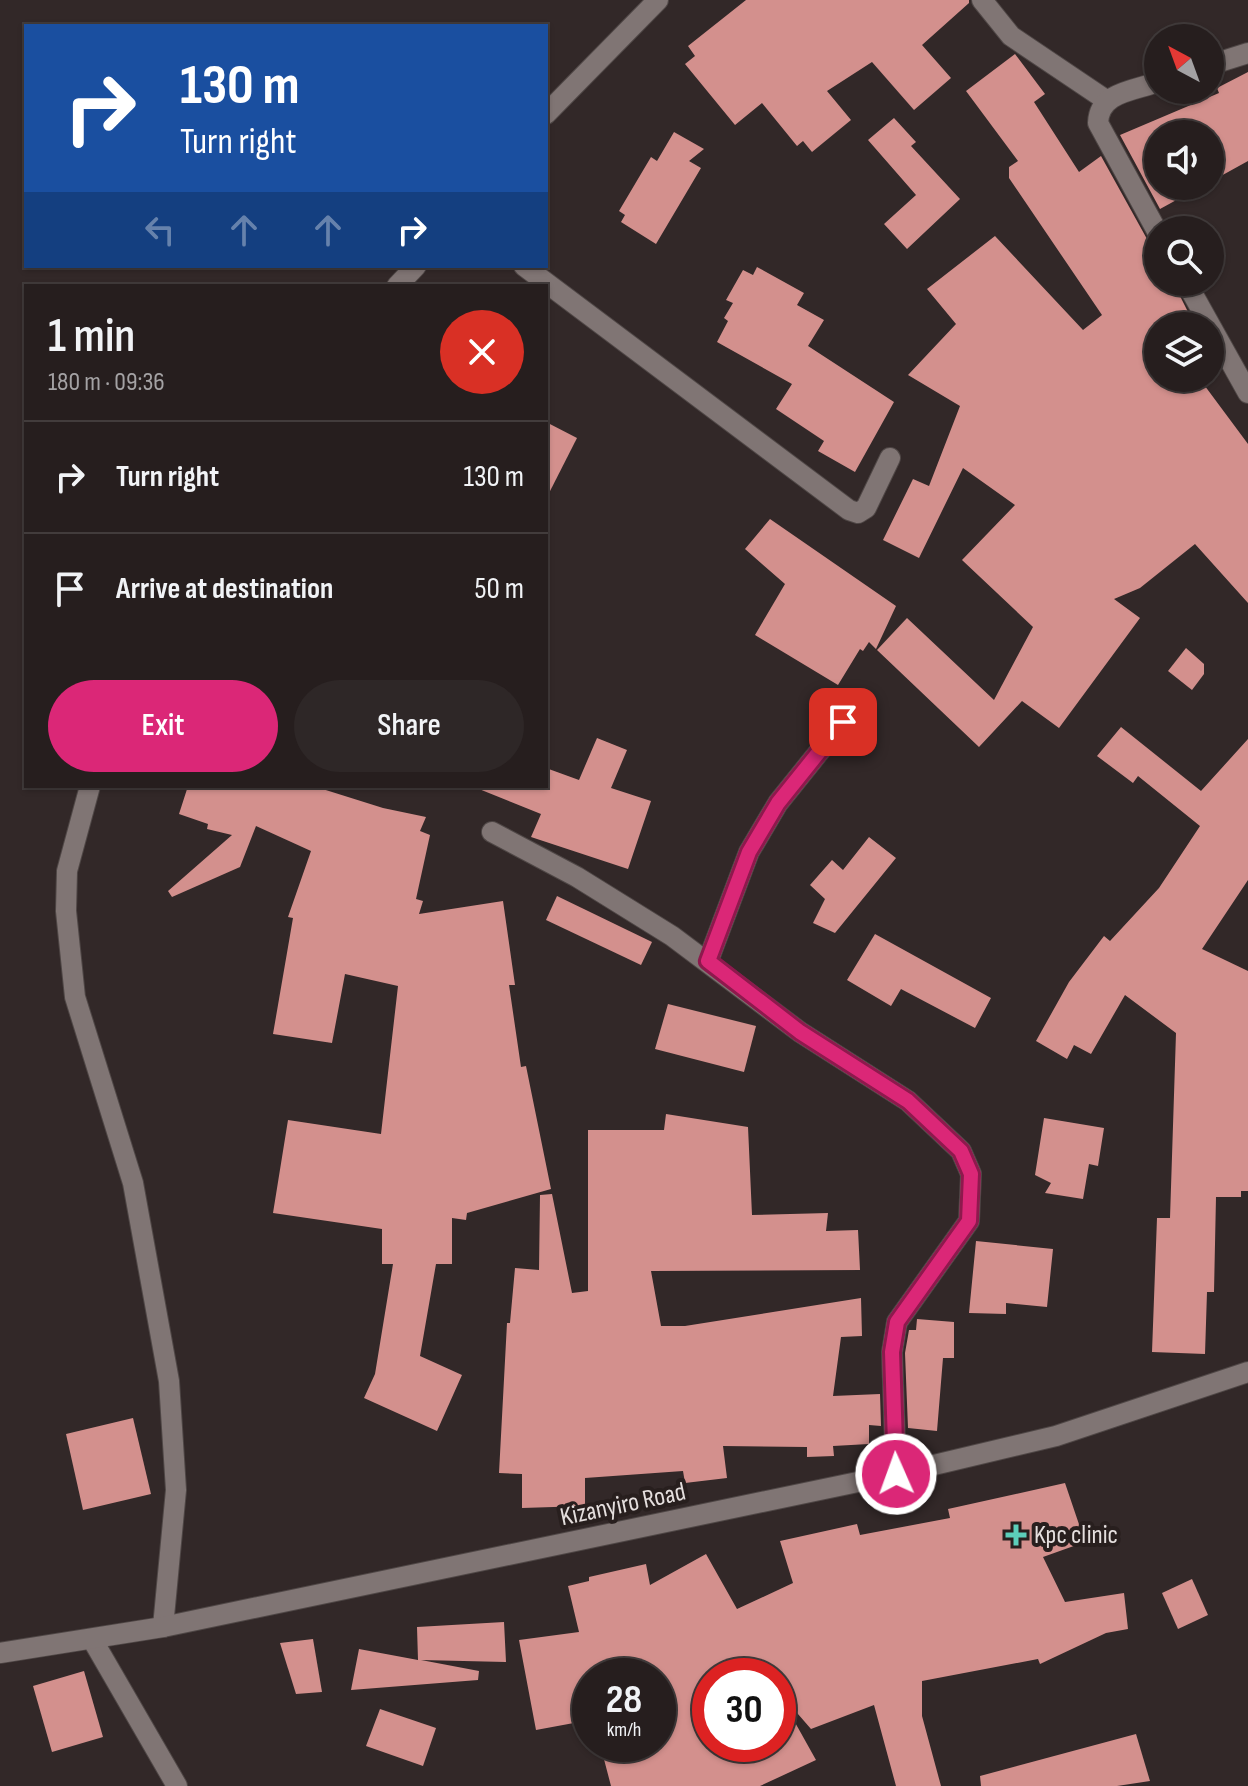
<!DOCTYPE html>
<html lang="en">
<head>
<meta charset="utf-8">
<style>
	:root { --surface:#261e1e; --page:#2e2727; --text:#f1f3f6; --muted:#a4a2a4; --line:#423c3c; --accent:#db2777 }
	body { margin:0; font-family:"Sofia Sans Condensed",sans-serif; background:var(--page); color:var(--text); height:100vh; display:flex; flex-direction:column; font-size:30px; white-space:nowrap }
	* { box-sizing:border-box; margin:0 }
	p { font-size:26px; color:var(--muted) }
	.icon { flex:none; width:44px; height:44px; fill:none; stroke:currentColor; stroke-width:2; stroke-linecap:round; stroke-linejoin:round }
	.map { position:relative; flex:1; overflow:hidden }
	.panel { position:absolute; left:24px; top:284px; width:524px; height:504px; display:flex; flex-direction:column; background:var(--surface); border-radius:0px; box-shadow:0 2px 6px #0004,0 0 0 2px var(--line) }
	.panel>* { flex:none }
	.top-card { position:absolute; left:24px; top:24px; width:524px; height:244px; border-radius:0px; box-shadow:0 2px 6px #0004,0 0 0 2px var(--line); background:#1a4fa0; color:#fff; overflow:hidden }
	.needle { width:52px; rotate:319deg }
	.controls { position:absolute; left:1144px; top:24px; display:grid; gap:16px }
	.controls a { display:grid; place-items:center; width:80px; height:80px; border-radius:50%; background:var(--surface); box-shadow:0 2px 6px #0004,0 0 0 2px var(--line); font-size:40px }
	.speed { position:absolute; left:572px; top:1658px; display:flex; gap:16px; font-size:40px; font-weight:700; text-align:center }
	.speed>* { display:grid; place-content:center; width:104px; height:104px; border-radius:50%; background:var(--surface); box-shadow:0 2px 6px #0004,0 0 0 2px var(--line); line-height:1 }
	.speed small { font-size:20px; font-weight:400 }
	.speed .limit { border:12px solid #d22; background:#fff; color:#111 }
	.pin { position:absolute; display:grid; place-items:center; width:68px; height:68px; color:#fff; margin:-34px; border-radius:16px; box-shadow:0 4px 12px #0006 }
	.me { position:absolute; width:88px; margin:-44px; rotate:358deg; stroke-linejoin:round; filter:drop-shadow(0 0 6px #0008) }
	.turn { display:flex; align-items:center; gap:28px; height:168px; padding:0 24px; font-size:36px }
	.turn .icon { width:104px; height:104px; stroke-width:2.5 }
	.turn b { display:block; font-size:56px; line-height:68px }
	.lanes { display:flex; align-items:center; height:76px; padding:0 24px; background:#0003; justify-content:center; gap:40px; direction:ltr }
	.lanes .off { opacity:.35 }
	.round { display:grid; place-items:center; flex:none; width:84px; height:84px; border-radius:42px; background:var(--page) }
	.headline { display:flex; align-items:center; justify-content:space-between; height:136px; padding:0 24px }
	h1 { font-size:48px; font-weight:600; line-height:60px }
	.action { display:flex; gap:16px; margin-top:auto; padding:16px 24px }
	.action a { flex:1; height:92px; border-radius:48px; background:var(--accent); color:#fff; font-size:32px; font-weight:600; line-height:92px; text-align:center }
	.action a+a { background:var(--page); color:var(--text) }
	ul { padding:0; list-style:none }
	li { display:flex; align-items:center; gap:24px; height:112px; padding:0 24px; border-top:2px solid var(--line) }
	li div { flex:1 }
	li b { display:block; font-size:30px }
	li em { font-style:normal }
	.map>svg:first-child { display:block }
	.building { fill:#d3908d }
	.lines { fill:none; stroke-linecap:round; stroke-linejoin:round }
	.minor-casing { stroke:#4f4746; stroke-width:22 }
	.minor { stroke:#807574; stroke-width:20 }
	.route-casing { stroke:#8e194d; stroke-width:20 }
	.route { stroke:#db2777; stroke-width:14 }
	.poi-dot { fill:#5cceba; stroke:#281f1e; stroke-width:3 }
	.labels { text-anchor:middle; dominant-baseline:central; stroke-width:8; stroke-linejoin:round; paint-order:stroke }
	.street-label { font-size:26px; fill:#e5dfde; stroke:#281f1e }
	.poi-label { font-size:26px; fill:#e5dfde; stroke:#281f1e; text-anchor:start }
</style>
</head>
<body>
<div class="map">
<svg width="1248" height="1786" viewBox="0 0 1248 1786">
	<rect width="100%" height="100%" fill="#322828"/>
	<!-- building -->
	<g class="building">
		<path d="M746,0H969V3L922,45L951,78L914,110L872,62L827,91L851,120L812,152L803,141L797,146L762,103L735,125L685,64L695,56L688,46Z"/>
		<path d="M1015,54L1045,94L1034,102L1079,172L1101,156L1147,239L1158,246V282H1173L1188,312L1167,326H1158V378H1199L1248,444V603L1195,544L1140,588L1114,599L1140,618L1059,728L1022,701L979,747L877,650L907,618L994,700L1033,627L962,560L1015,505L963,468L919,558L883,540L913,479L929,486L960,406L908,375L956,324L927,289L995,236L1083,330L1102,315L1009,178V167L1018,161L966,91Z"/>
		<path d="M1248,72V161L1210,182V134H1158V186H1202L1160,209L1120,135L1219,93L1217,88Z"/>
		<path d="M894,118L916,142L911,146L960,199L907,249L884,224L916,195L868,140Z"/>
		<path d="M674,132L704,149L689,161L701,168L656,244L621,222L625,215L619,211L651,157L657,161Z"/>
		<path d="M757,267L804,293L797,305L824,320L808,346L894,402L855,472L818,451L824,441L776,409L792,384L717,342L728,321L724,318L733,303L726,300L743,270L753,275Z"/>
		<path d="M546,422L577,438L546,499Z"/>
		<path d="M770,519L896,606L876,649L869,642L863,651L860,649L838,685L755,635L785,584L745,549Z"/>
		<path d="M1186,648L1204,664V674L1192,690L1168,671Z"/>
		<path d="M1121,727L1201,791L1248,739V880L1202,949L1248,971V1191H1241V1197H1216L1214,1292H1207L1205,1354L1152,1352L1157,1218H1170L1176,1033L1125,995L1091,1054L1074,1045L1067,1059L1036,1041L1069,982L1104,936L1110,941L1159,888L1200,826L1138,776L1133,783L1097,756Z"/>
		<path d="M597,738L627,750L611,788L651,801L628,869L531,837L541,814L474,787L546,786V768L579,780Z"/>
		<path d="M188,786H313L383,808L426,817L420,831L430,835L416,899L423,901L419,914L503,901L515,985H509L521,1067L526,1066L551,1189L467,1213L466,1220L452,1218V1264H436L420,1356L462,1375L437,1431L364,1398L375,1374L393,1264H382V1229L273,1213L288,1120L381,1134L398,986L345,974L332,1043L273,1034L293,918L288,917L311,851L256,826L240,867L172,897L168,891L232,835L207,829L208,824L179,814Z"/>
		<path d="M869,837L896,858L835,933L813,923L825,899L810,885L832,860L843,870Z"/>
		<path d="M557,896L652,942L641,965L546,920Z"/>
		<path d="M875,934L991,998L975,1028L901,989L891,1006L847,980Z"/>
		<path d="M668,1004L756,1026L744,1072L655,1049Z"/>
		<path d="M666,1114L748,1127L752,1215L828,1213L826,1231L858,1230L860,1270L651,1271L661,1326H685L861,1298L862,1336L841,1337L833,1396L880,1394L881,1426L869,1425V1444L833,1446L834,1456L807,1457V1447L723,1446L727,1478L685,1483L683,1471L585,1478V1506L522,1508V1474L499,1473L507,1323H510L515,1268L539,1270L540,1195L552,1194L572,1293L588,1291V1130H664Z"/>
		<path d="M1044,1118L1104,1128L1098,1166L1089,1164L1083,1199L1045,1193L1051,1183L1035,1175Z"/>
		<path d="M976,1241L1053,1249L1047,1307L1006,1303V1314L969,1313Z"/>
		<path d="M917,1319L954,1322V1358H943L937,1431L908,1428L905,1353L909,1330H916Z"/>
		<path d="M133,1418L151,1494L83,1510L66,1434Z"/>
		<path d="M1065,1483L1085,1542L1043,1557L1065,1602L1124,1593L1128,1629L1106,1633L1040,1664L1038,1659L922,1681V1716L941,1786H896L874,1705L811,1729L778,1691V1676H710V1744H778V1692L816,1760L760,1786H611L600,1744H658V1676H590V1720L536,1730L519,1640L579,1632L568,1586L589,1581V1577L646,1564L650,1585L706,1554L737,1609L793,1583L780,1541L857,1524L860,1535L950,1518L948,1509Z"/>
		<path d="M1192,1579L1208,1615L1178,1629L1162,1593Z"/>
		<path d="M504,1622L506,1662L421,1660L479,1671L478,1680L351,1690L359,1649L418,1660L417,1627Z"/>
		<path d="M313,1639L322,1692L296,1694L280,1643Z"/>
		<path d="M84,1671L103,1737L52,1752L33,1686Z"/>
		<path d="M380,1709L436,1728L423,1766L366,1746Z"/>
		<path d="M1136,1734L1150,1781L1117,1786H981L980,1776Z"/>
	</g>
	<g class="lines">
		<defs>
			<g id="minor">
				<path d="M982,0L1011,36L1106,100"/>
				<path d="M1210,65L1248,53"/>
				<path d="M1158,82C1133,91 1099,92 1098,123L1158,233"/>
				<path d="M546,114L658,0"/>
				<path d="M524,266L849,510L858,513L866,508L890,458"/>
				<path d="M1186,282L1248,393"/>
				<path d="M397,286L416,266"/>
				<path d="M90,786L67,871L66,911L75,997L133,1183L169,1381L176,1490L163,1627"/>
				<path d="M492,832L577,877L672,936L800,1032L908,1101L961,1151L971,1174L969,1221L897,1322L892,1352L896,1474"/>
				<path d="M708,961L749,852L778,803L843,722"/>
				<path d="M92,1639L177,1786"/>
				<path d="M0,1653L163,1627L896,1474L1056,1436L1248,1372"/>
			</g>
		</defs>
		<!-- minor casing -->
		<use href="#minor" class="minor-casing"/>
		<!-- minor -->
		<use href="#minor" class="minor"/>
	</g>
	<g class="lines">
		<defs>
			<path id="route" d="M843,722L778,803L749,852L708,961L800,1032L908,1101L961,1151L971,1174L969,1221L897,1322L892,1352L896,1474"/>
		</defs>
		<!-- route casing -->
		<use href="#route" class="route-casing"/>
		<!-- route -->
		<use href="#route" class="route"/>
	</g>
	<!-- markers -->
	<path class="poi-dot" d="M1012 1523h8v8h8v8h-8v8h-8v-8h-8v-8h8z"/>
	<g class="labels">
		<!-- street labels -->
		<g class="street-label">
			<text transform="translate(623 1505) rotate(-12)">Kizanyiro Road</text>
		</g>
		<!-- poi labels -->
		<g class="poi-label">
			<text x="1034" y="1535">Kpc clinic</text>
		</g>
	</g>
</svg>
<div class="controls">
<a><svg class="needle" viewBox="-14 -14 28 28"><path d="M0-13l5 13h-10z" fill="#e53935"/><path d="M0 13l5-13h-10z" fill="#a4a2a4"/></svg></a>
<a><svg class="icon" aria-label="sound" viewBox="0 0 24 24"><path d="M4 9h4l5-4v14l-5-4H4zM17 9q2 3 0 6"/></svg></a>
<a><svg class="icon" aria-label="search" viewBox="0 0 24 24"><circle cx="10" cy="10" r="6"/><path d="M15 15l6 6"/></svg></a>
<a><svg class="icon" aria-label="layers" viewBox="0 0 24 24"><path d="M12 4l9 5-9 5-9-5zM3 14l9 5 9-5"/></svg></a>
</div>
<div class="speed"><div>28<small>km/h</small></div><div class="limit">30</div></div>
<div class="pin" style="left:843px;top:722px;background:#d93025"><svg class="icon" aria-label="arrive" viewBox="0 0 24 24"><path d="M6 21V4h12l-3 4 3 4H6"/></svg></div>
<svg class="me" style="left:896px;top:1474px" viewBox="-20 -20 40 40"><circle r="17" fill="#db2777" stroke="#fff" stroke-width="3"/><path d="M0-11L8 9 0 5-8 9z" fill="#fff"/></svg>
<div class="top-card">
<div class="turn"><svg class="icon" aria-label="right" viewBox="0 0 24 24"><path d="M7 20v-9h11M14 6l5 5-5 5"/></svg><div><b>130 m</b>Turn right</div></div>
<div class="lanes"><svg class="icon off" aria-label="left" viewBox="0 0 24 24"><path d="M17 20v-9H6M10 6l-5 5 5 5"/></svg><svg class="icon off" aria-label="ahead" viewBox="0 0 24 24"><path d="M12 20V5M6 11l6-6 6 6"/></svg><svg class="icon off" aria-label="ahead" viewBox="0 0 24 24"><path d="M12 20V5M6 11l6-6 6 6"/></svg><svg class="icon" aria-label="right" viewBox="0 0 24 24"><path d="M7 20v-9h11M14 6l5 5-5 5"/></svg></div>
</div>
<section class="panel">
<div class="headline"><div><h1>1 min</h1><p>180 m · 09:36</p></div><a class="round" style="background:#d93025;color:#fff"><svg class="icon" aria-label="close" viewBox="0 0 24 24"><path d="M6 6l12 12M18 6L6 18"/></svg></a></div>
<ul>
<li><svg class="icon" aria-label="right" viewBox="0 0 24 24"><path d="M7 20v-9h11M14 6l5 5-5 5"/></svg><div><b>Turn right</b></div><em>130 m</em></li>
<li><svg class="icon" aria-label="arrive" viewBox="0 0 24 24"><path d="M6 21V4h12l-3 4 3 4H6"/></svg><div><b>Arrive at destination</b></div><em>50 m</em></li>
</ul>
<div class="action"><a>Exit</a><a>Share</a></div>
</section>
</div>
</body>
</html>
